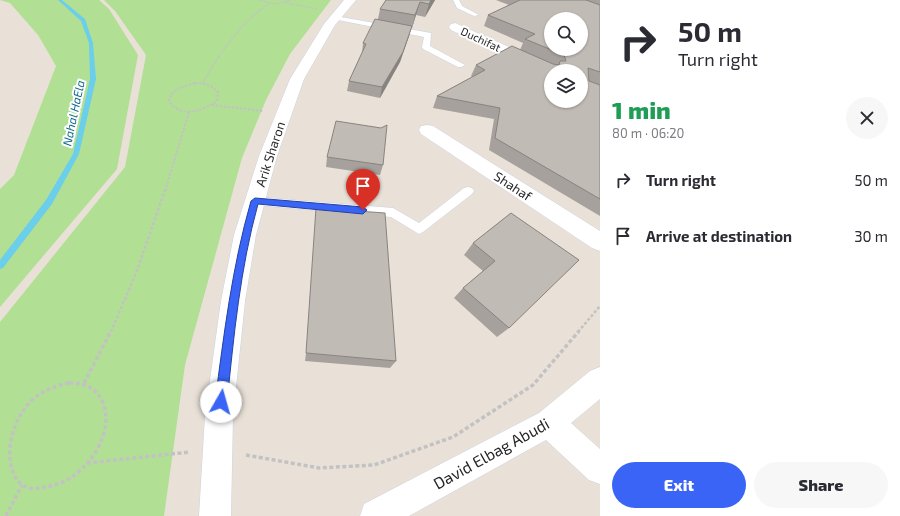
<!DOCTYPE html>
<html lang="en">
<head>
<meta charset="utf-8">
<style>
	:root { --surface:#fff; --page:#f7f7f7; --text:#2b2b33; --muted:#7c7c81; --accent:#3964f5 }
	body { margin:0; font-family:"Exo 2",sans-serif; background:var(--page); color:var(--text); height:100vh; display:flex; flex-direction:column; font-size:15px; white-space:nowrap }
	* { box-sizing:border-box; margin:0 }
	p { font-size:13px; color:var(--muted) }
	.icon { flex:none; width:22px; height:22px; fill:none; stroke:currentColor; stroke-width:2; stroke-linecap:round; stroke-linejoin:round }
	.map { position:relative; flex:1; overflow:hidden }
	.drawer { display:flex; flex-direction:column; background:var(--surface); width:300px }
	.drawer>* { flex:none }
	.top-card { background:#fff; color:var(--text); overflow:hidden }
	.controls { position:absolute; left:544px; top:12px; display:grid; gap:8px }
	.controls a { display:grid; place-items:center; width:44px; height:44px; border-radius:50%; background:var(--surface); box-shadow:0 1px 3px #0004; font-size:20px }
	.pin { position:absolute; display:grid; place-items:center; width:34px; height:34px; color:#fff; margin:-41px -17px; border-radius:50% 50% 50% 0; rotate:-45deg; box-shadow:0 0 4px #0007 }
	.pin .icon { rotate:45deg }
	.me { position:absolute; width:44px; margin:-22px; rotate:7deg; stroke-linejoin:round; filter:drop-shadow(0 0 3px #0008) }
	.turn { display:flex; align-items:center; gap:14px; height:84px; padding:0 12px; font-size:18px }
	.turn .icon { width:52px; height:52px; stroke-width:2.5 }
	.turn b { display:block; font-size:28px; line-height:34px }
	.round { display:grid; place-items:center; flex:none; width:42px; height:42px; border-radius:21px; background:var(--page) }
	.summary { display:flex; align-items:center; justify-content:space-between; height:68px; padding:0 12px }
	h1 { font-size:24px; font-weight:800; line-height:30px; color:#1e9e55 }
	.primary-button { display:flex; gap:8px; margin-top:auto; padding:8px 12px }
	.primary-button a { flex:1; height:46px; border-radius:24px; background:var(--accent); color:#fff; font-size:16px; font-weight:800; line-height:46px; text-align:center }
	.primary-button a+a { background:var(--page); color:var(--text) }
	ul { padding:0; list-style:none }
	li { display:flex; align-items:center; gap:12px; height:56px; padding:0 12px }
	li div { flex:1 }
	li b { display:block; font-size:15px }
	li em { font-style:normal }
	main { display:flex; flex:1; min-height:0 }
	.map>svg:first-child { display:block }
	.green { fill:#b1e094 }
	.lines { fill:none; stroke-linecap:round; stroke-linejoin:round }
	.stream { fill:#6bceeb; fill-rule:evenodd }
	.lane-casing { stroke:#cdd2e0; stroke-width:1 }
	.street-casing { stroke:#cdd2e0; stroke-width:1 }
	.path-far3 { stroke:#c2c2c2; stroke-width:1.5; stroke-dasharray:1.5 1; stroke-linecap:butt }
	.path-far2 { stroke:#c2c2c2; stroke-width:2; stroke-dasharray:2.5 1.5; stroke-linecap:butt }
	.path-far1 { stroke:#c2c2c2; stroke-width:2.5; stroke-dasharray:3 2; stroke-linecap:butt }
	.path { stroke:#c2c2c2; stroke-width:3.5; stroke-dasharray:4 2.5; stroke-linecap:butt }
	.lane { fill:#fff; fill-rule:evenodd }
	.street { fill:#fff; fill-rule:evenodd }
	.wall { fill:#a6a19c }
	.shaded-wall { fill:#87837f }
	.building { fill:#c1bbb5; stroke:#87837f; fill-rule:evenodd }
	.route { fill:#3964f5; stroke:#25419f }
	.labels { text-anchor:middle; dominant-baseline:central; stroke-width:4; stroke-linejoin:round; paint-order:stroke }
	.far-street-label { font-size:11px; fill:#262626; stroke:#fff }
	.far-water-label { font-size:12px; font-style:italic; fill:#106a91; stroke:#fff }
	.street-label { font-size:13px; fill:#262626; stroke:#fff }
	.near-street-label { font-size:16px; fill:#262626; stroke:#fff }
</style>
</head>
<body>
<main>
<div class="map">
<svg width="600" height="516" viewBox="0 0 600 516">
	<rect width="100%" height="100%" fill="#e9e1d8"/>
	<!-- green -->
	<g class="green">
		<path d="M0,0H99L109,9L138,55L117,169L0,307V189L14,175L56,66L38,35L10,3Z"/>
		<path d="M104,0H331L290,54L266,100L242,158L185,365L164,516H0V322L125,167L146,55L115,11Z"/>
	</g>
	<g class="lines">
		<!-- stream -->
		<path class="stream" d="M58,0H62L85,19L93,43L96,79L79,154L52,204L3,268L0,269V260L46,200L73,154L90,79L89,43L81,21Z"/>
		<defs>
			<g id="lane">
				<path d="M453,0H459L462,6L479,15L474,16L457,8Z"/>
				<path d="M335,16L431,33L430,46L465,65L461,67H458L423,49L422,47L424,37L333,19L331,18Z"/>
				<path d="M468,187L472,188L474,191L472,194L423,232L419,234L391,217L255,205L251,204L249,201L251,198L255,197L393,208L419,223L464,188Z"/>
			</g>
			<g id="street">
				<path d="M344,0H356L335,25L304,79L277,156L256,235L245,301L233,416L231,516H199L205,416L221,301L234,235L259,156L290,79L324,24Z"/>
				<path d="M455,23L556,68L558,71H551V75L546,74L451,30L449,27L451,24Z"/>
				<path d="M427,125L433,126L600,231V251L592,248L421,134L419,130L421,126Z"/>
				<path d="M600,367V399L571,423L600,449V484L589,480L546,440L409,516H360L364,504L539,413L590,371Z"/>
			</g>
		</defs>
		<!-- lane casing -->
		<use href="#lane" class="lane-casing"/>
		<!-- street casing -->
		<use href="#street" class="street-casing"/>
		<!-- path-far3 -->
		<g class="path-far3">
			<path d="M259,0L275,4L291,0"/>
			<path d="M286,3L318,9"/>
			<path d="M203,83C220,52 239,25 268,4"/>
		</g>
		<!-- path-far2 -->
		<g class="path-far2">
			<path d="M195,83C204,83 212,85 218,92L217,101C202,111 182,119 169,101L171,94L179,88Z"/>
			<path d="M212,105L263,111"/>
			<path d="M165,191L189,112"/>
		</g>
		<!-- path-far1 -->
		<g class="path-far1">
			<path d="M111,332L138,268L165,190"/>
			<path d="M578,332L600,306"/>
		</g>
		<!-- path -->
		<g class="path">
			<path d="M69,383C103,382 113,413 101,441C96,454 85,468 73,476C64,483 52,486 41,488C11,494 6,457 12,436C15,424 21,412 29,403C39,392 54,386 69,383Z"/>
			<path d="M84,383L111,331"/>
			<path d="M246,455L319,468L374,465L453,437L533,385L579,331"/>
			<path d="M87,463L190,452"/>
			<path d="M6,516L22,485"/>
		</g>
		<!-- lane -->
		<use href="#lane" class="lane"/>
		<!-- street -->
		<use href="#street" class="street"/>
	</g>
	<!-- wall -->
	<g class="wall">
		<path d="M386,0H435L425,17L416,15L412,28H411L409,36L400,62L380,98L347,91L349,81L362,53L363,43L378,19L380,9Z"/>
		<path d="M496,0H600V216L489,150L494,119L433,108L437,96L472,77L471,76L476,65L520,50L523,43L484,26L488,15L509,5Z"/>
		<path d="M327,157L383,165L380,175L326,167Z"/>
		<path d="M511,213L509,328L497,337L454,298L463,288L483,271L464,255L473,243Z"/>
		<path d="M306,353L396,361L390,368L305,361Z"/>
	</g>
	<!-- shaded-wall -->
	<g class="shaded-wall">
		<path d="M431,0H435L425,17L429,4Z"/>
		<path d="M420,2L412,28L415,15Z"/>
		<path d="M412,26L409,36L400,62L380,98L382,87Z"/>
	</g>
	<!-- building -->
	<g class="building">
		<path d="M386,0H431L429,4L420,2L415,15L380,9Z"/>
		<path d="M520,0H586L600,5V72L588,68L589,81L600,85V199L495,138L500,108L437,96L485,70L476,65L512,46L553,64L559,65L560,61H566L564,55L525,39L535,34L488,15ZM551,19H581V49H551ZM551,71H581V101H551Z"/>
		<path d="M375,19L412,26L403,52L382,87L349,81L366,44L363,43Z"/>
		<path d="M336,121L381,128L387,125L383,165L327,157Z"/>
		<path d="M316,208L385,213L396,361L306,353Z"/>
		<path d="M511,213L579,260L509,328L463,288L495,261L473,243Z"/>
	</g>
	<!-- route -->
	<path class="route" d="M255,198L363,207L367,210L363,214L258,204C240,269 234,335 227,402L225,406L221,407L217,406L215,402C224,334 232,267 251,201Z"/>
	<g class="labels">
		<!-- far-street labels -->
		<g class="far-street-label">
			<text transform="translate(481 39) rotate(25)">Duchifat</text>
		</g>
		<!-- far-water labels -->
		<g class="far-water-label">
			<text transform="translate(73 113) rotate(-78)">Nahal HaEla</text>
		</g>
		<!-- street labels -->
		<g class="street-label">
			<text transform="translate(270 154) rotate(-72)">Arik Sharon</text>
			<text transform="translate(513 186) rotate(33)">Shahaf</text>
		</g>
		<!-- near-street labels -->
		<g class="near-street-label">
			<text transform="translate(491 453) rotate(-29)">David Elbag Abudi</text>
		</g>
	</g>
</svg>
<div class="controls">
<a><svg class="icon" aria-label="search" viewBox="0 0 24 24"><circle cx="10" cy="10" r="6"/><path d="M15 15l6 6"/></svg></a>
<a><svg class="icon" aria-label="layers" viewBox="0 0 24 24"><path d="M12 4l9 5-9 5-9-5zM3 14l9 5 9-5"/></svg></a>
</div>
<div class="pin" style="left:363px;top:210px;background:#d93025"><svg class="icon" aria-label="arrive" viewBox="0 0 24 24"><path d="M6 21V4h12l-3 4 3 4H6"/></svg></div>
<svg class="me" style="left:221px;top:402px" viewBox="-20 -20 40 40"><circle r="19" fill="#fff"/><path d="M0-13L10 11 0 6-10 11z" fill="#3964f5"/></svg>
</div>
<section class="drawer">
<div class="top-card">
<div class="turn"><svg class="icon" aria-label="right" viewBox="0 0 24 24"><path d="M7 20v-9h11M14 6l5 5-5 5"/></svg><div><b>50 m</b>Turn right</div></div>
</div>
<div class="summary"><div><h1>1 min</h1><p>80 m · 06:20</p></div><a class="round"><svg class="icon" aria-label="close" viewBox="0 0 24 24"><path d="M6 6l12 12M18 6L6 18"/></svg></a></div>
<ul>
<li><svg class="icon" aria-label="right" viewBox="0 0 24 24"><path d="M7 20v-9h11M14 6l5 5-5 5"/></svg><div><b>Turn right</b></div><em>50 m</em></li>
<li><svg class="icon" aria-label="arrive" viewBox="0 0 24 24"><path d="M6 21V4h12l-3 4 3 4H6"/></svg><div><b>Arrive at destination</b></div><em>30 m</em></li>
</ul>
<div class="primary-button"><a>Exit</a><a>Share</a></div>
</section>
</main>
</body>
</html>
